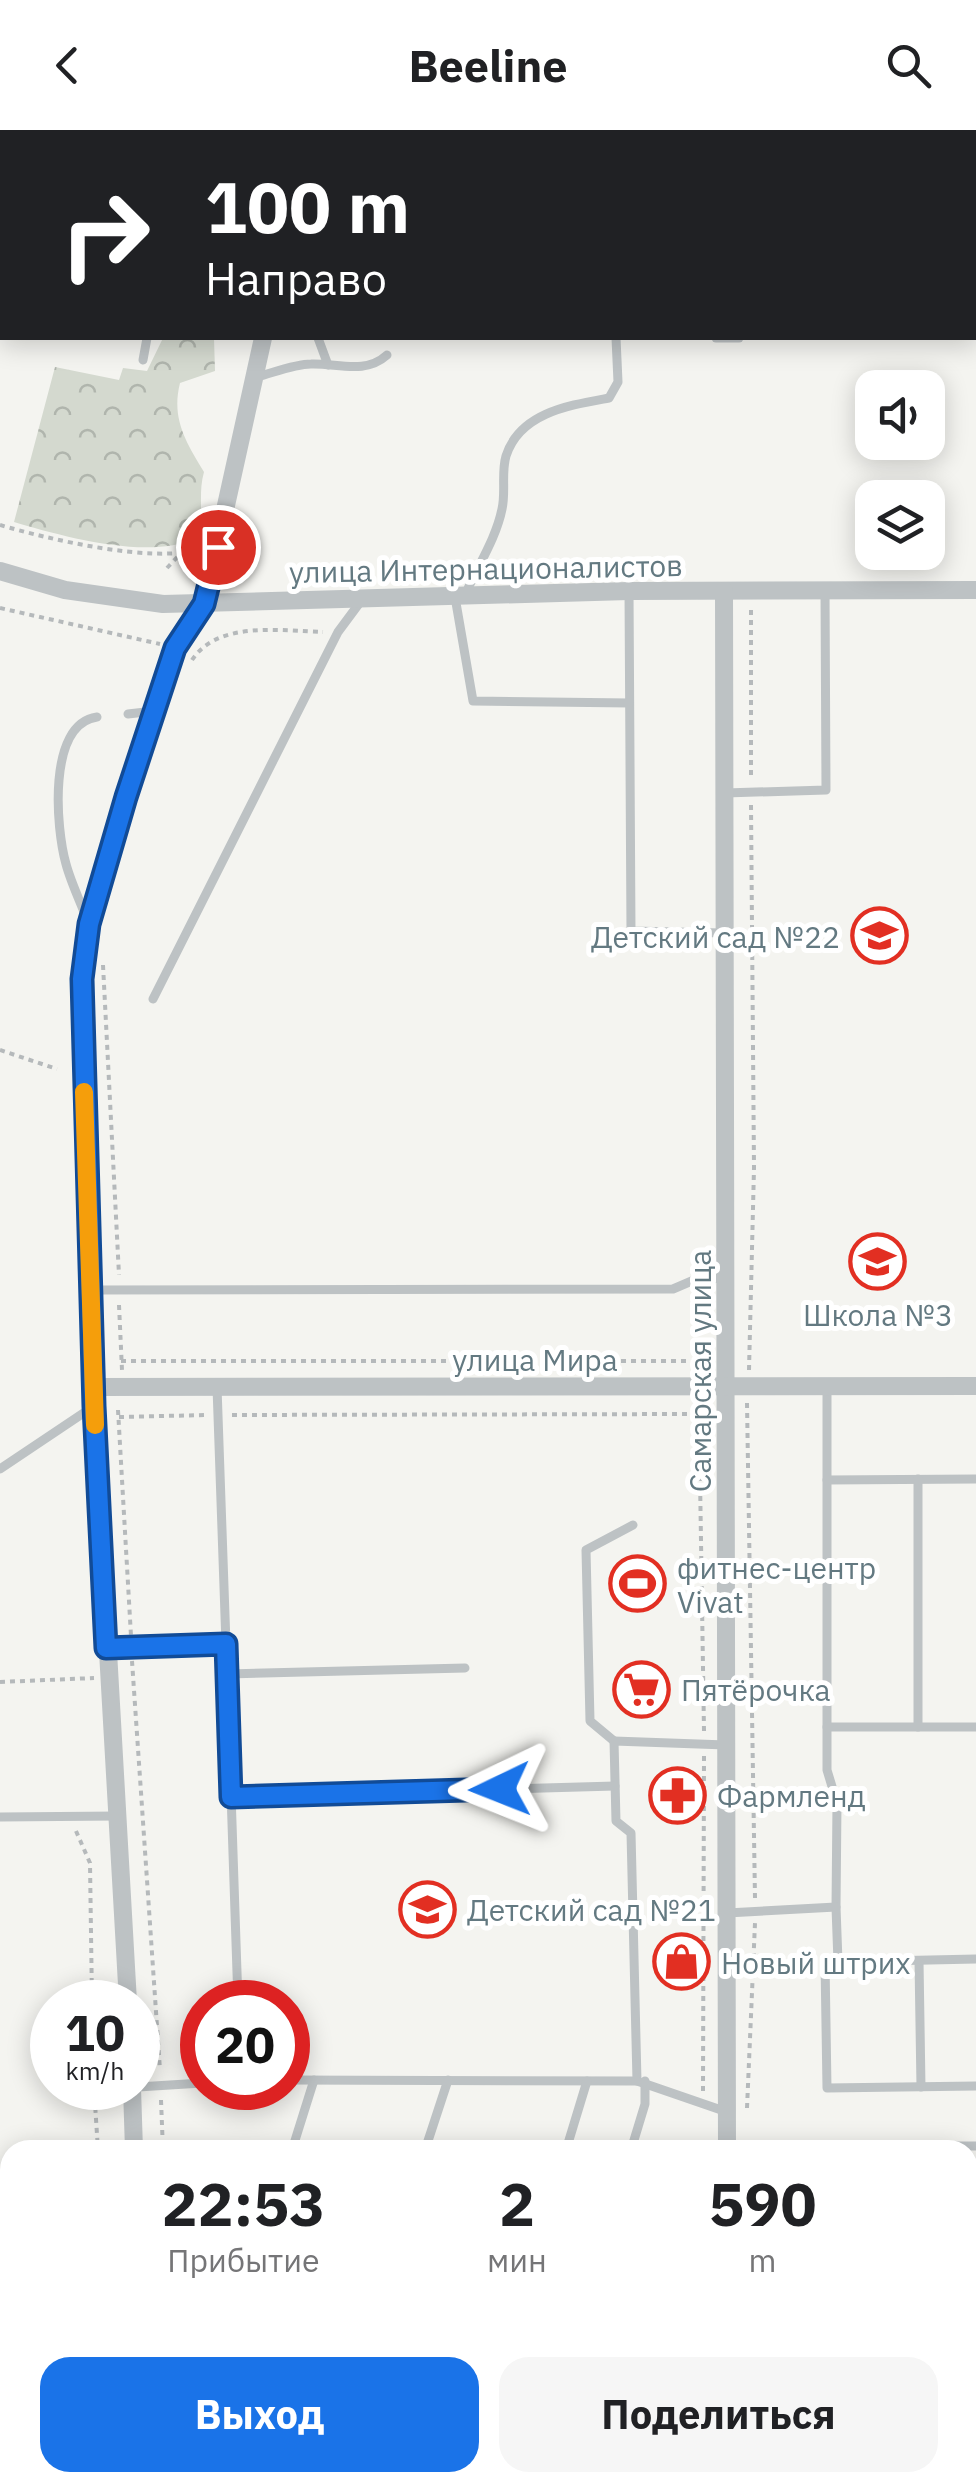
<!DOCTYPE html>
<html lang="ru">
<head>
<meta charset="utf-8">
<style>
	:root { --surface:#fff; --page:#f6f6f6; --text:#202124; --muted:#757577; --accent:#1a73e8 }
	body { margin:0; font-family:"IBM Plex Sans",sans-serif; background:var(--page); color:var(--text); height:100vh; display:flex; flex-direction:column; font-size:38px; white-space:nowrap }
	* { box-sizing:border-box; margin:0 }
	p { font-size:32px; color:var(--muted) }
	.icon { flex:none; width:55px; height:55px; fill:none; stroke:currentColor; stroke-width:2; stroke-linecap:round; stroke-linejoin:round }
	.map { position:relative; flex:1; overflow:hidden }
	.side { position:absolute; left:0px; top:2010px; width:978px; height:352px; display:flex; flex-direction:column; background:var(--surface); border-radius:30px 30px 0 0; box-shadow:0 5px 25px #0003 }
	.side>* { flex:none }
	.hud { position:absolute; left:0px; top:0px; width:978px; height:210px; box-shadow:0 5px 25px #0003; background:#202124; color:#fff; overflow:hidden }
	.fabs { position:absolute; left:855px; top:240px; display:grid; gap:20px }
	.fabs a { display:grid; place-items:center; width:90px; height:90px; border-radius:20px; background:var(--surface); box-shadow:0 5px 25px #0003; font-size:50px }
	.speed { position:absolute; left:30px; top:1850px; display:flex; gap:20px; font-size:50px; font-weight:700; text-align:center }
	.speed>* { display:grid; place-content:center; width:130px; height:130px; border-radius:50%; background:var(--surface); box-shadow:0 5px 25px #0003; line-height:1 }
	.speed small { font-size:25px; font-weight:400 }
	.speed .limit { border:15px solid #d22; background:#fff; color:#111 }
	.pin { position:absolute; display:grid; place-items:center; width:85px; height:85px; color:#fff; margin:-42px; border:5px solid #fff; border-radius:50%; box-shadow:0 2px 10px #0007 }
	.me { position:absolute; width:110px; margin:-55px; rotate:268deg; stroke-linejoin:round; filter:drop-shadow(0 0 8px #0008) }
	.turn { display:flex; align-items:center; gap:35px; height:210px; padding:0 40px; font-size:45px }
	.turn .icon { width:130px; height:130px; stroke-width:2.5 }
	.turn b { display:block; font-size:70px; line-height:85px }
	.eta { display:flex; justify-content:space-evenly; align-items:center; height:170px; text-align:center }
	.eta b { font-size:60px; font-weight:700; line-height:70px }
	.cta { display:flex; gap:20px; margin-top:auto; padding:20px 40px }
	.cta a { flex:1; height:115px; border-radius:30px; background:var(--accent); color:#fff; font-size:40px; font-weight:700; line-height:115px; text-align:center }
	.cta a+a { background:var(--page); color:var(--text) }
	header { display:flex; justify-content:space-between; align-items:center; height:130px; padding:0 40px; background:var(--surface); font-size:45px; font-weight:700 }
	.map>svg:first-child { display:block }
	.forest { fill:url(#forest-crowns) }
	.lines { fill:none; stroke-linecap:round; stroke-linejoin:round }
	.path { stroke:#b5b9bb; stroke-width:4; stroke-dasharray:5 5; stroke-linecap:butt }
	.lane { stroke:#bdc2c4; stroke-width:9 }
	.street { stroke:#bdc2c4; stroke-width:18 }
	.route-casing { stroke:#114b97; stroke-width:25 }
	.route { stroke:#1a73e8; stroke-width:18 }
	.slow { stroke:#f59e0b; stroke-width:18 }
	.labels { text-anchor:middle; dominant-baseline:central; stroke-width:10; stroke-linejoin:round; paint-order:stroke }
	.street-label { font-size:30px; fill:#637981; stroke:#fff }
	.poi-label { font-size:30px; fill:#637981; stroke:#fff; text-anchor:start }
</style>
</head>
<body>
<header><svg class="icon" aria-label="back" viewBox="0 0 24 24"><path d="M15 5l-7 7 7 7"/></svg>Beeline<svg class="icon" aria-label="search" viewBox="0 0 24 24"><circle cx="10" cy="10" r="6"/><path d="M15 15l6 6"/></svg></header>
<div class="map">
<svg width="976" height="2362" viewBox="0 0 976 2362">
	<defs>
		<pattern id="forest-crowns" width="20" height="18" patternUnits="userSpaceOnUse" patternTransform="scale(2.5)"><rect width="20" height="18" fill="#d4d9cf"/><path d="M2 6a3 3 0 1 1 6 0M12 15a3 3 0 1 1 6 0" fill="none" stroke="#b0b5ad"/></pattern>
	</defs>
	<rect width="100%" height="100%" fill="#f4f4f0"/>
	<!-- forest -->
	<path class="forest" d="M163,208H214L215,241L180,253C171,289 186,312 204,342C197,366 206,387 195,408C150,431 61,406 14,392L55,237L119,250L123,238L147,241Z"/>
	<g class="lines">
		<!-- path -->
		<g class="path">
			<path d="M0,395C48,409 153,434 200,419"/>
			<path d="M167,438L181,423"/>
			<path d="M0,478L160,514"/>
			<path d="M751,480V650"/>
			<path d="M192,530C218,490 283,501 323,502"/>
			<path d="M103,835L119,1145"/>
			<path d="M0,920L57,939"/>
			<path d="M119,1175L122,1240"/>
			<path d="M121,1231H707"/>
			<path d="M749,1240L754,1038L751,675"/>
			<path d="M747,1273L755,1768"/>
			<path d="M118,1280L131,1506"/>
			<path d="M232,1285L699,1284V1275"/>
			<path d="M119,1287L207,1285"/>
			<path d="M132,1531L160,1940"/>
			<path d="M0,1552L94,1548"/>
			<path d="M704,1601L699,1284H707"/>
			<path d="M76,1701L90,1733L92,1872"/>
			<path d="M94,1958L98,2020"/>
			<path d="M703,1961L704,1625"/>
			<path d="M161,1970L163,2020"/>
			<path d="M747,1978L755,1793"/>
			<path d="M0,2194L10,2195"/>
			<path d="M968,2201H976"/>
			<path d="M176,2362V2352"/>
		</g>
		<!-- lane -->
		<g class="lane">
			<path d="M601,0V2"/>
			<path d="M749,0L751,2"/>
			<path d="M791,0V2"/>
			<path d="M836,2V0"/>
			<path d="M975,27H976"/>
			<path d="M975,92H976"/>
			<path d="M318,208L328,235"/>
			<path d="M716,208H739"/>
			<path d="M143,230L147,208"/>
			<path d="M257,247C273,243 294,234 311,234C337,233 365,245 387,225"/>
			<path d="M629,461L631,801L723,803"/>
			<path d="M465,465C477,437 496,409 502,379C506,362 501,343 506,326C520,282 571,275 609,268L618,252L616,208"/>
			<path d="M455,467L473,571L629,573"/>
			<path d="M128,584L154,581"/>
			<path d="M725,663L826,660L825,459"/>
			<path d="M88,792C81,773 71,753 66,734C56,699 47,594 97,587"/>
			<path d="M153,869L338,502L361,471"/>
			<path d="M92,1160L673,1159L701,1147L724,1149"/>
			<path d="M217,1257L226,1514"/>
			<path d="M827,1257V1350L976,1349"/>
			<path d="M0,1339L94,1276"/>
			<path d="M918,1349V1597"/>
			<path d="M827,1350V1640L837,1673L836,1777"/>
			<path d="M109,1518L226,1514L227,1544L465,1538"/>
			<path d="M227,1544L238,1872"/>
			<path d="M827,1597H976"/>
			<path d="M614,1611L590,1591L586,1420L633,1395"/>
			<path d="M726,1615L614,1611L616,1691L631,1703L637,1951L727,1982"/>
			<path d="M231,1667L615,1656"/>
			<path d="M0,1687L118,1686"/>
			<path d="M727,1783L836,1777L838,1832H825L827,1958L976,1956"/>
			<path d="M919,1831L921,1957"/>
			<path d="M838,1832L976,1829"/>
			<path d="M288,1950L637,1951"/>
			<path d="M138,1957L202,1953"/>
			<path d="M727,2016H976"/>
			<path d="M292,2020L314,1950"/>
			<path d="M425,2020L448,1950"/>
			<path d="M566,2020L587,1951"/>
			<path d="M631,2020L645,1974V1951"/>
			<path d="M968,2119L976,2092"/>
		</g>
		<!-- street -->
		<g class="street">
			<path d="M270,0V2"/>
			<path d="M0,441L65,460L163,474L629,461L976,460"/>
			<path d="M724,461L727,2020"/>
			<path d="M93,1257L976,1256"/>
			<path d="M128,1872L94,1276L82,849L89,795L126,667L175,519L204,475L263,208"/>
			<path d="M132,1958L134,2020"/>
			<path d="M0,2240L10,2241"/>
			<path d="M968,2248H976"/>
			<path d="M149,2352L150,2362"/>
		</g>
	</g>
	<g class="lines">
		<defs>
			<path id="route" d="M218,417L204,474L175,518L126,667L89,794L82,849L94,1276L106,1518L226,1514L231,1667L500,1659"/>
		</defs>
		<!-- route casing -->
		<use href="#route" class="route-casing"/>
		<!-- route -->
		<use href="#route" class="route"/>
		<!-- slow -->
		<path class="slow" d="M84,962L95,1295"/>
	</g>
	<!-- icons -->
	<defs>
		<symbol id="school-ring" viewBox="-11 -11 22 22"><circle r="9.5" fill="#fff" stroke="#e22f22" stroke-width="1.5"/><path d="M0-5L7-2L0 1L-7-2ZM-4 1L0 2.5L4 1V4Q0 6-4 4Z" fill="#e22f22"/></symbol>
		<symbol id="stadium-ring" viewBox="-11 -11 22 22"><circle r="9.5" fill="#fff" stroke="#e22f22" stroke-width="1.5"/><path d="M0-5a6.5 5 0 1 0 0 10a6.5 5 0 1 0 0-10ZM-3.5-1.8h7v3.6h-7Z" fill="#e22f22"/></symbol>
		<symbol id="supermarket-ring" viewBox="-11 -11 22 22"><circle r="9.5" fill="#fff" stroke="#e22f22" stroke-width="1.5"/><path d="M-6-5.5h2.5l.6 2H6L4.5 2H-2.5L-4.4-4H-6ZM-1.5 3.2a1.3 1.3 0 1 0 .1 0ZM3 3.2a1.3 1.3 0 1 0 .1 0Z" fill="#e22f22"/></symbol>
		<symbol id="pharmacy-ring" viewBox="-11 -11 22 22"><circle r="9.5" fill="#fff" stroke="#e22f22" stroke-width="1.5"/><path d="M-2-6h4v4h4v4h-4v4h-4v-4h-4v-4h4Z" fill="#e22f22"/></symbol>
		<symbol id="shop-ring" viewBox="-11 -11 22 22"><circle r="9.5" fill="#fff" stroke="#e22f22" stroke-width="1.5"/><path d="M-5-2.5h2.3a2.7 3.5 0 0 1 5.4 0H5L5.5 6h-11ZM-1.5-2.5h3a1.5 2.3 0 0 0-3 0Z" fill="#e22f22"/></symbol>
	</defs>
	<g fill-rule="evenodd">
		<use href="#school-ring" x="848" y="774" width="63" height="63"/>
		<use href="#school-ring" x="846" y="1100" width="63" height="63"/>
		<use href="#stadium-ring" x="606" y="1422" width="63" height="63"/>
		<use href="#supermarket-ring" x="610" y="1528" width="63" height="63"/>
		<use href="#pharmacy-ring" x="646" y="1634" width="63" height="63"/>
		<use href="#school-ring" x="396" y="1748" width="63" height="63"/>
		<use href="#shop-ring" x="650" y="1800" width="63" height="63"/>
	</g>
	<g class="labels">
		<!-- street labels -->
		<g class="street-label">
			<text transform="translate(486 438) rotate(-1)">улица Интернационалистов</text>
			<text x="535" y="1229">улица Мира</text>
			<text transform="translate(699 1241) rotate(-90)">Самарская улица</text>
		</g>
		<!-- poi labels -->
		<g class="poi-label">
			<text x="840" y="806" text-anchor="end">Детский сад №22</text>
			<text x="878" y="1184" text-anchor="middle">Школа №3</text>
			<text x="677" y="1437">фитнес-центр<tspan x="677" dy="34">Vivat</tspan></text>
			<text x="681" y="1559">Пятёрочка</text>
			<text x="717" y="1665">Фармленд</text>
			<text x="467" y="1779">Детский сад №21</text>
			<text x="721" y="1832">Новый штрих</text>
		</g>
	</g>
</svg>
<div class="fabs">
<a><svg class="icon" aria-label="sound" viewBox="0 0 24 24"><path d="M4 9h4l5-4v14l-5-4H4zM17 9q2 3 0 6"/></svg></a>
<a><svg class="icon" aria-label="layers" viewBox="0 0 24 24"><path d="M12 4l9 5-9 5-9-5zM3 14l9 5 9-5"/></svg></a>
</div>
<div class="speed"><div>10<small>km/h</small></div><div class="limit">20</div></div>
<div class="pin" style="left:218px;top:417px;background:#d93025"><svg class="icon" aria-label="arrive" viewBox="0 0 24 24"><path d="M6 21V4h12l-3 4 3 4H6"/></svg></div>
<svg class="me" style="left:500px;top:1659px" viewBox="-20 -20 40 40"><path d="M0-17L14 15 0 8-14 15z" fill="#1a73e8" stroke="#fff" stroke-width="4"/></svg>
<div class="hud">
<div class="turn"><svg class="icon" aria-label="right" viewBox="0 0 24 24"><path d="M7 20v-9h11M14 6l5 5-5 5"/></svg><div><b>100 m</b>Направо</div></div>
</div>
<section class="side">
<div class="eta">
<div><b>22:53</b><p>Прибытие</p></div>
<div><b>2</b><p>мин</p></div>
<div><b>590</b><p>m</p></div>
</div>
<div class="cta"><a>Выход</a><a>Поделиться</a></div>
</section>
</div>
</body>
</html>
